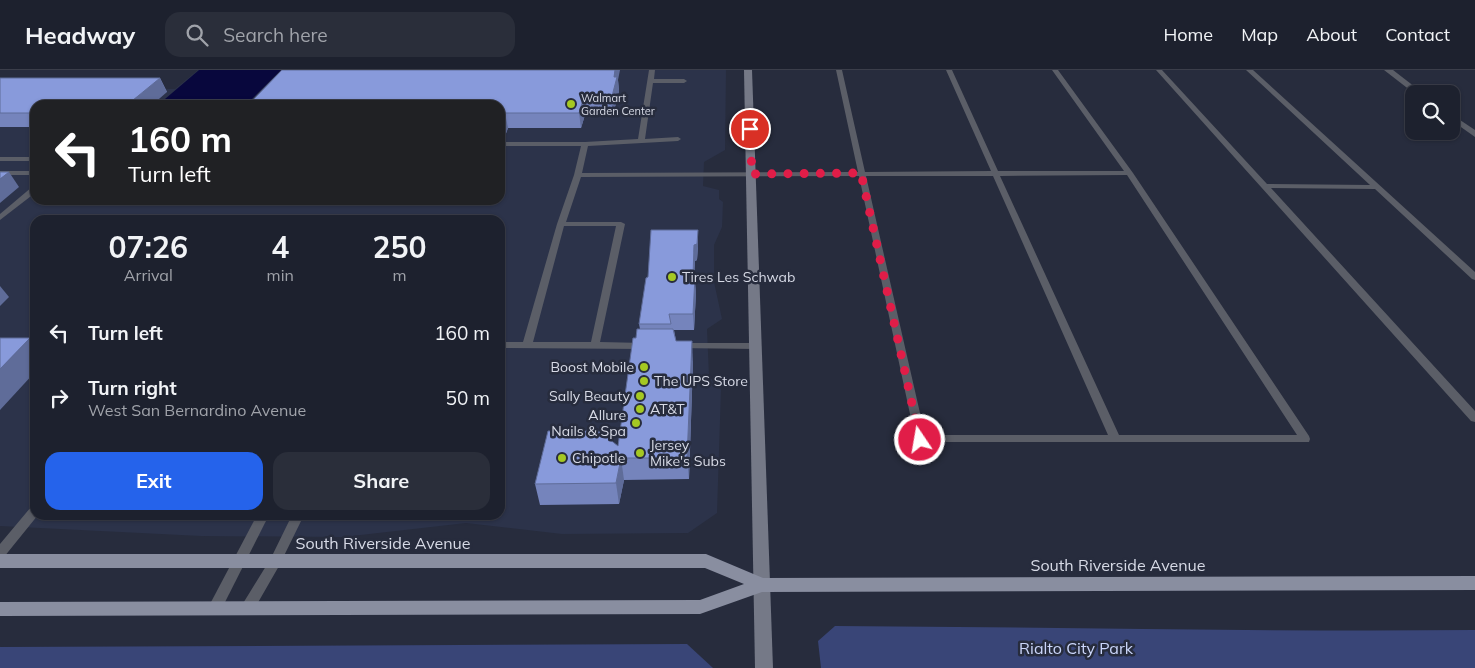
<!DOCTYPE html>
<html lang="en">
<head>
<meta charset="utf-8">
<style>
	:root { --surface:#1d212e; --page:#2a2e3a; --text:#f1f3f6; --muted:#a0a3aa; --line:#3b3e4a; --accent:#2563eb }
	body { margin:0; font-family:Mulish,sans-serif; background:var(--page); color:var(--text); height:100vh; display:flex; flex-direction:column; font-size:19px; white-space:nowrap }
	* { box-sizing:border-box; margin:0 }
	p { font-size:16px; color:var(--muted) }
	.icon { flex:none; width:28px; height:28px; fill:none; stroke:currentColor; stroke-width:2; stroke-linecap:round; stroke-linejoin:round }
	.map { position:relative; flex:1; overflow:hidden }
	.details { position:absolute; left:30px; top:145px; width:475px; height:305px; display:flex; flex-direction:column; background:var(--surface); border-radius:15px; box-shadow:0 1px 4px #0004,0 0 0 1px var(--line) }
	.details>* { flex:none }
	.top-card { position:absolute; left:30px; top:30px; width:475px; height:105px; border-radius:15px; box-shadow:0 1px 4px #0004,0 0 0 1px var(--line); background:#202124; color:#fff; overflow:hidden }
	.fabs { position:absolute; left:1405px; top:15px; display:grid; gap:10px }
	.fabs a { display:grid; place-items:center; width:55px; height:55px; border-radius:10px; background:var(--surface); box-shadow:0 1px 4px #0004,0 0 0 1px var(--line); font-size:25px }
	.pin { position:absolute; display:grid; place-items:center; width:42px; height:42px; color:#fff; margin:-21px; border:2px solid #fff; border-radius:50%; box-shadow:0 1px 5px #0007 }
	.me { position:absolute; width:55px; margin:-28px; rotate:348deg; stroke-linejoin:round; filter:drop-shadow(0 0 4px #0008) }
	.turn { display:flex; align-items:center; gap:18px; height:105px; padding:0 15px; font-size:22px }
	.turn .icon { width:65px; height:65px; stroke-width:2.5 }
	.turn b { display:block; font-size:35px; line-height:42px }
	.eta { display:flex; justify-content:space-evenly; align-items:center; height:85px; text-align:center }
	.eta b { font-size:30px; font-weight:700; line-height:35px }
	.action { display:flex; gap:10px; margin-top:auto; padding:10px 15px }
	.action a { flex:1; height:58px; border-radius:15px; background:var(--accent); color:#fff; font-size:20px; font-weight:700; line-height:58px; text-align:center }
	.action a+a { background:var(--page); color:var(--text) }
	ul { padding:0; list-style:none }
	li { display:flex; align-items:center; gap:15px; height:65px; padding:0 15px }
	li div { flex:1 }
	li b { display:block; font-size:19px }
	li em { font-style:normal }
	header { display:flex; align-items:center; gap:30px; box-sizing:border-box; height:70px; padding:0 25px; background:var(--surface); border-bottom:1px solid var(--line) }
	header strong { font-size:24px }
	nav { display:flex; gap:28px; margin-inline-start:auto; font-size:18px }
	.search { width:350px; height:45px; background:var(--page); display:flex; align-items:center; gap:12px; box-sizing:border-box; padding:0 18px; border-radius:15px; color:var(--muted); font-size:19px }
	.map>svg:first-child { display:block }
	.built { fill:#2c334a; fill-rule:evenodd }
	.green { fill:#394577 }
	.water { fill:#08073d }
	.lines { fill:none; stroke-linecap:round; stroke-linejoin:round }
	.lane { fill:#5b5e67; fill-rule:evenodd }
	.street { fill:#5b5e67; fill-rule:evenodd }
	.secondary { fill:#757987; fill-rule:evenodd }
	.primary { fill:#898ea0; fill-rule:evenodd }
	.wall { fill:#7584bc }
	.shaded-wall { fill:#5f6c99 }
	.building { fill:#889adb; stroke:#5f6c99 }
	.route { stroke:#e11d48; stroke-width:9; stroke-dasharray:0 16.2 }
	.poi-dot { fill:#a5c823; stroke:#272c3d; stroke-width:2 }
	.labels { text-anchor:middle; dominant-baseline:central; stroke-width:5; stroke-linejoin:round; paint-order:stroke }
	.far-poi-label { font-size:11px; fill:#d7dae6; stroke:#272c3d; text-anchor:start }
	.poi-label { font-size:14px; fill:#d7dae6; stroke:#272c3d; text-anchor:start }
	.near-street-label { font-size:16px; fill:#d7dae6; stroke:#272c3d }
	.near-park-label { font-size:16px; fill:#cbd6fa; stroke:#272c3d }
</style>
</head>
<body>
<header>
<strong>Headway</strong>
<div class="search"><svg class="icon" aria-label="search" viewBox="0 0 24 24"><circle cx="10" cy="10" r="6"/><path d="M15 15l6 6"/></svg>Search here</div>
<nav><a>Home</a><a>Map</a><a>About</a><a>Contact</a></nav>
</header>
<div class="map">
<svg width="1475" height="598" viewBox="0 0 1475 598">
	<rect width="100%" height="100%" fill="#272c3d"/>
	<!-- built -->
	<path class="built" d="M198,0H726L725,80L704,92L703,116L719,120V129L723,132L722,157L714,175V212L722,249L707,259L709,306L721,319L717,443L688,463L562,464L466,453L343,467L201,466L0,456V19H175ZM35,35H500V130H35ZM35,150H500V445H35Z"/>
	<!-- green -->
	<g class="green">
		<path d="M835,556C1048,557 1261,562 1475,560V598H821L818,571Z"/>
		<path d="M687,574L713,598H0V577Z"/>
	</g>
	<!-- water -->
	<path class="water" d="M199,0H281L246,35H158Z"/>
	<g class="lines">
		<!-- lane -->
		<g class="lane">
			<path d="M649,0H655L654,9H684L687,11L684,13H653L645,69L678,67L681,69L678,71L588,76L582,103L858,102L836,0H842L865,102L991,101L946,0H952L998,101H1124L1052,0H1058L1133,103L1309,366L1310,369L1309,372H916L859,106L581,107L566,152H621L625,154L600,272L644,273L649,276L644,279L500,278V272H523L557,154L574,105L581,76H500V72H585L638,69ZM1127,105L1297,365H1119L1000,106ZM866,106H993L1108,365H925ZM564,156H616L591,272H533Z"/>
			<path d="M1156,0H1162L1267,114L1370,115L1246,0H1253L1475,202V210L1472,209L1375,119L1271,118L1475,341V352L1471,351Z"/>
			<rect x="0" y="87" width="35" height="4"/>
			<rect x="0" y="101" width="35" height="4"/>
			<path d="M32,117H35V123L0,150V144Z"/>
			<path d="M678,273H756L761,276L756,279L675,278L673,276Z"/>
			<path d="M35,435V445H38L4,487L0,488V474L31,437Z"/>
			<path d="M257,445H269L220,542L215,544L210,542L208,538L210,534Z"/>
			<path d="M292,445H304L279,496L252,543L247,545L242,543L240,539L242,535L271,488Z"/>
		</g>
		<!-- street -->
		<g class="street">
			<path d="M1384,0H1393L1424,24H1415Z"/>
			<path d="M1451,44L1475,60V67L1451,50Z"/>
		</g>
		<!-- secondary -->
		<path class="secondary" d="M744,0H752L773,598H755Z"/>
		<!-- primary -->
		<path class="primary" d="M0,484H706L763,508L1475,506V520L762,522L700,544L0,546V532L700,530L744,514L705,498H0Z"/>
	</g>
	<!-- wall -->
	<g class="wall">
		<path d="M0,8H160L167,22L35,35V57H0Z"/>
		<path d="M618,10L619,21L613,45H585L581,58H508L505,66H500V35Z"/>
		<path d="M698,176L697,190L695,191L694,207L696,223L694,260H674L676,271L693,292L689,409L624,410L619,434L540,435L535,414L618,376L636,268L640,259L639,254Z"/>
	</g>
	<!-- shaded-wall -->
	<g class="shaded-wall">
		<path d="M615,0H620L618,10L619,21L613,45L611,30L614,7Z"/>
		<path d="M160,8L167,22L152,35H127Z"/>
		<path d="M583,30L585,45L581,58L579,43Z"/>
		<path d="M505,43L508,58L505,66L502,51Z"/>
		<path d="M9,102L19,117L0,133V109Z"/>
		<path d="M698,160V176L697,190L695,191L693,223V207L694,175Z"/>
		<path d="M695,207L696,223L694,260L693,244Z"/>
		<path d="M0,216L9,227L0,236Z"/>
		<path d="M30,268L35,275V302L0,340V299Z"/>
		<path d="M692,271L693,292L689,409L687,388Z"/>
		<path d="M621,388L624,410L619,434L616,413Z"/>
	</g>
	<!-- building -->
	<g class="building">
		<path d="M282,0H615L614,7H617L611,30H583L579,43H505L502,51H500V35H248Z"/>
		<path d="M0,8H160L127,35H35V43H0Z"/>
		<path d="M0,102H9L0,109Z"/>
		<path d="M651,160H698L697,174L694,175L693,207H695L693,244H669L671,254H639L646,208L648,207Z"/>
		<path d="M637,259H673L676,271H692L687,388H621L616,413L535,414L548,361H599L618,376L633,268H636Z"/>
		<path d="M0,268H30L0,299Z"/>
	</g>
	<g class="lines">
		<!-- route -->
		<path class="route" d="M750,59L752,104L861,103L920,370"/>
	</g>
	<!-- markers -->
	<g class="poi-dot">
		<circle cx="571" cy="34" r="5"/>
		<circle cx="672" cy="207" r="5"/>
		<circle cx="644" cy="297" r="5"/>
		<circle cx="644" cy="311" r="5"/>
		<circle cx="640" cy="326" r="5"/>
		<circle cx="640" cy="339" r="5"/>
		<circle cx="636" cy="353" r="5"/>
		<circle cx="640" cy="383" r="5"/>
		<circle cx="562" cy="388" r="5"/>
	</g>
	<g class="labels">
		<!-- far-poi labels -->
		<g class="far-poi-label">
			<text x="581" y="28">Walmart<tspan x="581" dy="13">Garden Center</tspan></text>
		</g>
		<!-- poi labels -->
		<g class="poi-label">
			<text x="682" y="207">Tires Les Schwab</text>
			<text x="634" y="297" text-anchor="end">Boost Mobile</text>
			<text x="654" y="311">The UPS Store</text>
			<text x="630" y="326" text-anchor="end">Sally Beauty</text>
			<text x="650" y="339">AT&amp;T</text>
			<text x="626" y="345" text-anchor="end">Allure<tspan x="626" dy="16">Nails &amp; Spa</tspan></text>
			<text x="650" y="375">Jersey<tspan x="650" dy="16">Mike's Subs</tspan></text>
			<text x="572" y="388">Chipotle</text>
		</g>
		<!-- near-street labels -->
		<g class="near-street-label">
			<text x="383" y="473">South Riverside Avenue</text>
			<text x="1118" y="495">South Riverside Avenue</text>
		</g>
		<!-- near-park labels -->
		<g class="near-park-label">
			<text x="1076" y="578">Rialto City Park</text>
		</g>
	</g>
</svg>
<div class="fabs">
<a><svg class="icon" aria-label="search" viewBox="0 0 24 24"><circle cx="10" cy="10" r="6"/><path d="M15 15l6 6"/></svg></a>
</div>
<div class="pin" style="left:750px;top:59px;background:#d93025"><svg class="icon" aria-label="arrive" viewBox="0 0 24 24"><path d="M6 21V4h12l-3 4 3 4H6"/></svg></div>
<svg class="me" style="left:920px;top:370px" viewBox="-20 -20 40 40"><circle r="17" fill="#e11d48" stroke="#fff" stroke-width="3"/><path d="M0-11L8 9 0 5-8 9z" fill="#fff"/></svg>
<div class="top-card">
<div class="turn"><svg class="icon" aria-label="left" viewBox="0 0 24 24"><path d="M17 20v-9H6M10 6l-5 5 5 5"/></svg><div><b>160 m</b>Turn left</div></div>
</div>
<section class="details">
<div class="eta">
<div><b>07:26</b><p>Arrival</p></div>
<div><b>4</b><p>min</p></div>
<div><b>250</b><p>m</p></div>
</div>
<ul>
<li><svg class="icon" aria-label="left" viewBox="0 0 24 24"><path d="M17 20v-9H6M10 6l-5 5 5 5"/></svg><div><b>Turn left</b></div><em>160 m</em></li>
<li><svg class="icon" aria-label="right" viewBox="0 0 24 24"><path d="M7 20v-9h11M14 6l5 5-5 5"/></svg><div><b>Turn right</b><p>West San Bernardino Avenue</p></div><em>50 m</em></li>
</ul>
<div class="action"><a>Exit</a><a>Share</a></div>
</section>
</div>
</body>
</html>
